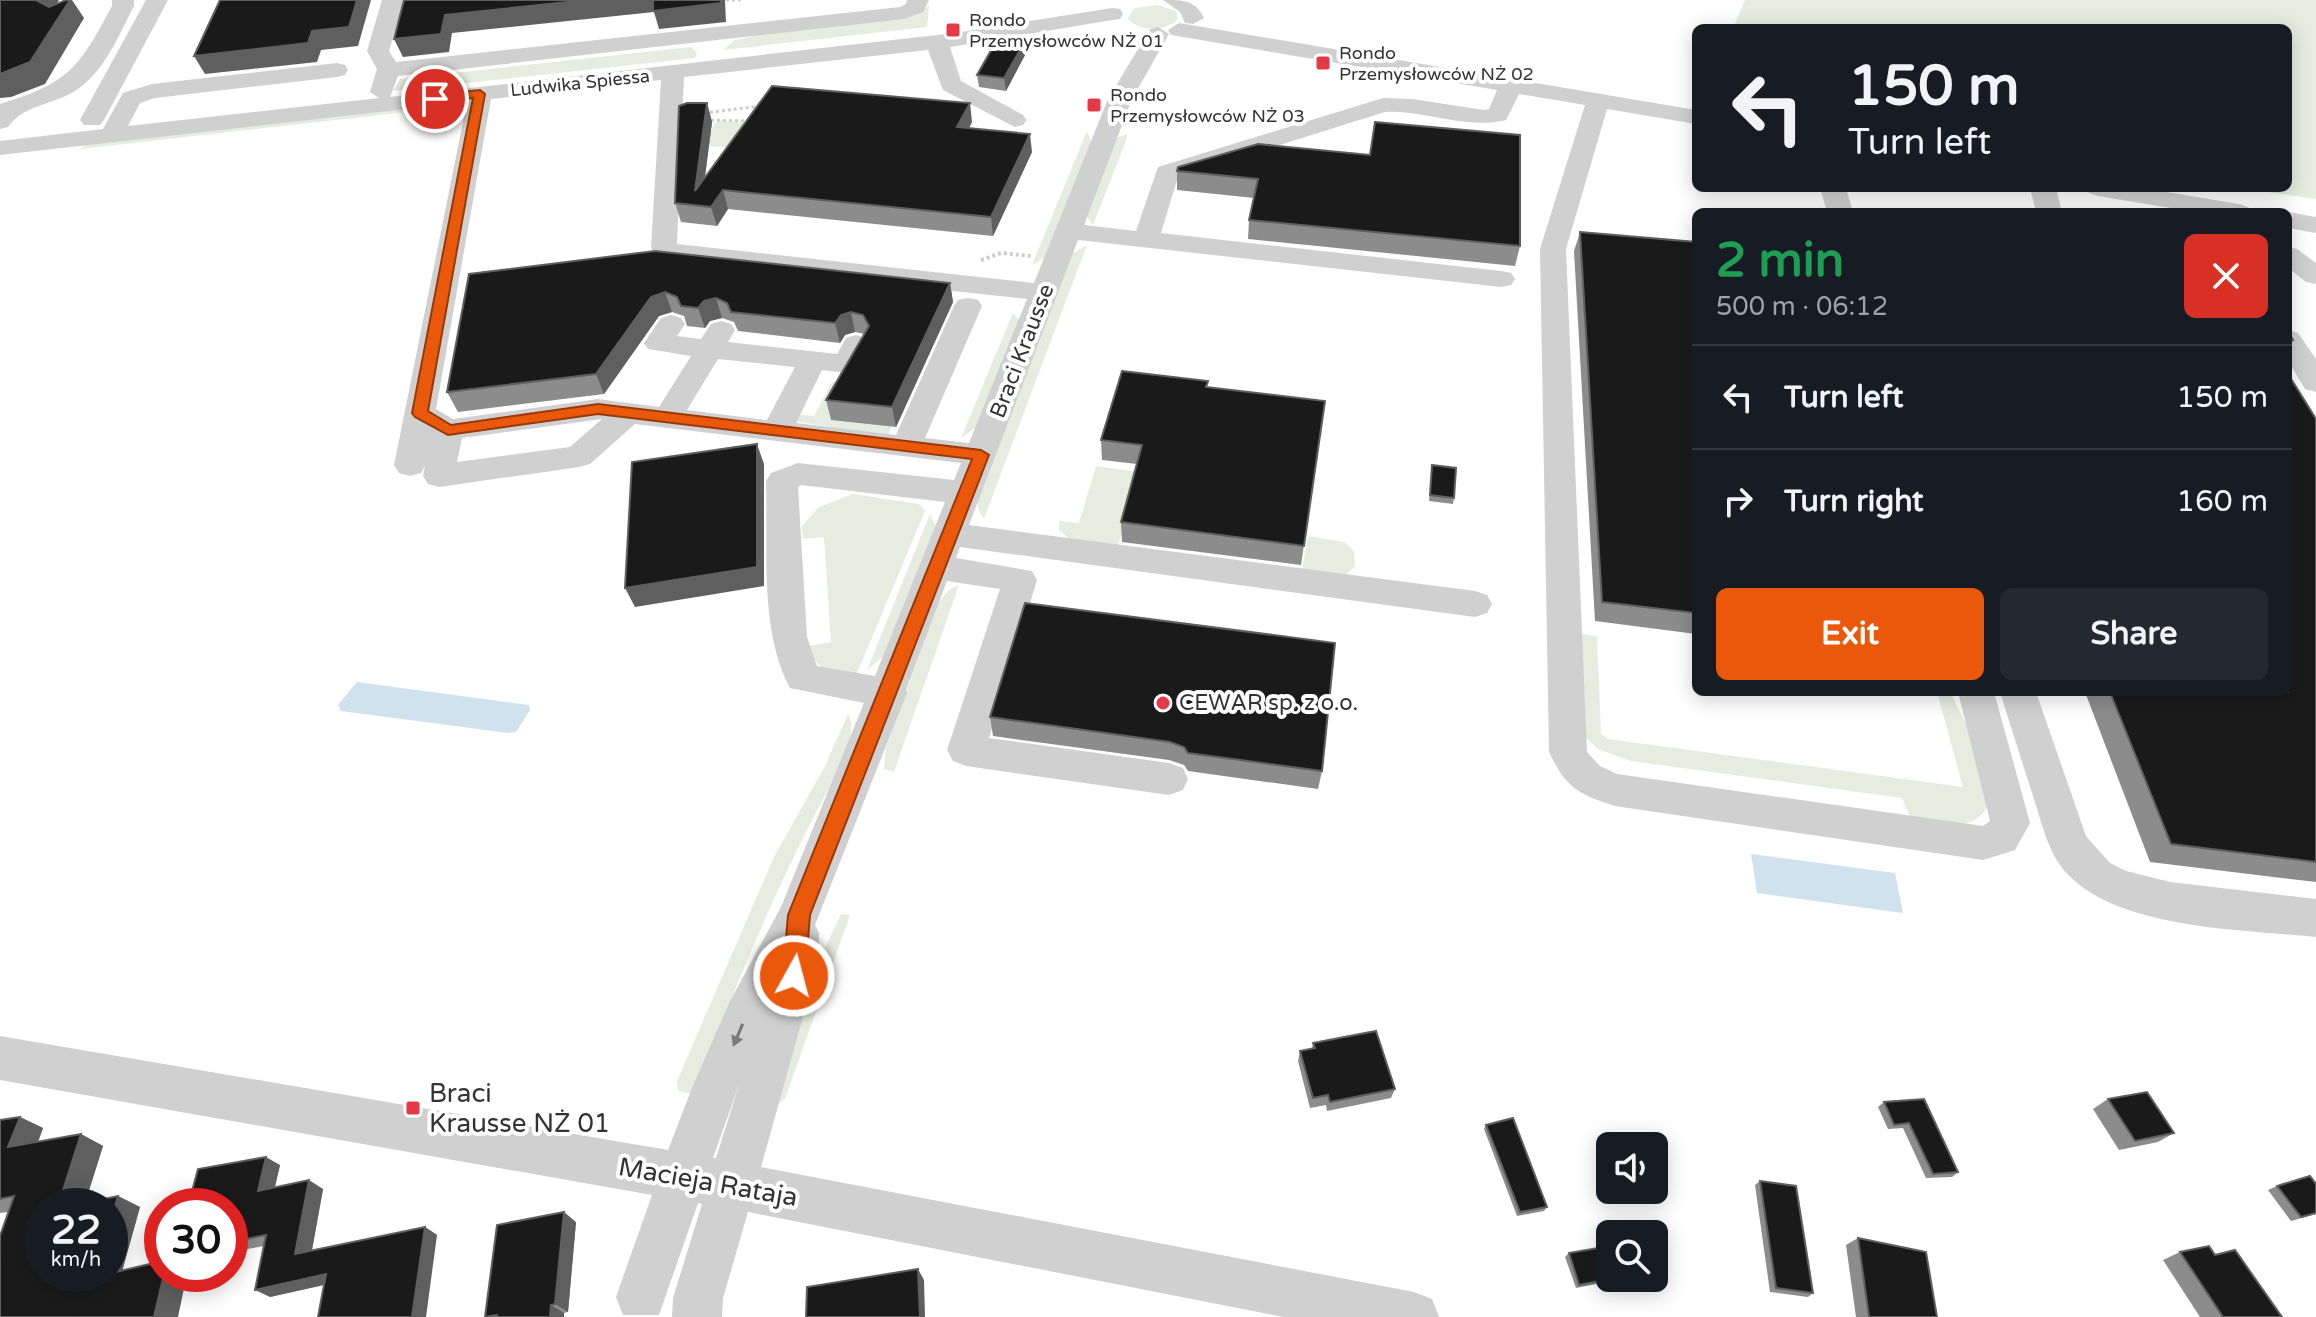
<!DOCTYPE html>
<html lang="en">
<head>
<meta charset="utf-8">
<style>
	:root { --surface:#171b24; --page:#242831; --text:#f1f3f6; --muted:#9ea1a6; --line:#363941; --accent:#ea580c }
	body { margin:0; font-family:"Varela Round",sans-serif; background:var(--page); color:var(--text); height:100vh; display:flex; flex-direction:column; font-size:30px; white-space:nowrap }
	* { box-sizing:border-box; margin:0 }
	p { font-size:26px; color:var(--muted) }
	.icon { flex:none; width:44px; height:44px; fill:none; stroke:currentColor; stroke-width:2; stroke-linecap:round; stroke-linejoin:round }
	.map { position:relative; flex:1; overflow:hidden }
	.side { position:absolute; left:1692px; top:208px; width:600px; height:488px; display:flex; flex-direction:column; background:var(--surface); border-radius:12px; box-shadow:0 4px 20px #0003 }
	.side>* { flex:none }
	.top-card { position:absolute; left:1692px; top:24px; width:600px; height:168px; border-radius:12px; box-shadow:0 4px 20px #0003; background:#171b24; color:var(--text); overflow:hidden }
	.fabs { position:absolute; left:1596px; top:1132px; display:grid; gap:16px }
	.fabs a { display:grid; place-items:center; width:72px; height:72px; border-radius:12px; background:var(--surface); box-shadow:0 4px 20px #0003; font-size:40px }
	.speed { position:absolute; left:24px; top:1188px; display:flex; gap:16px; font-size:40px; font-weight:700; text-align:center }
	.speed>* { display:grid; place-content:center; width:104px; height:104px; border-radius:50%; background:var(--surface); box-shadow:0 4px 20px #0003; line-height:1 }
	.speed small { font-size:20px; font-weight:400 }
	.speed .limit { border:12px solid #d22; background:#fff; color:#111 }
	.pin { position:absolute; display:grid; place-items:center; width:68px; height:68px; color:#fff; margin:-34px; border:4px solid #fff; border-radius:50%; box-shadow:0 2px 8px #0007 }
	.me { position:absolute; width:88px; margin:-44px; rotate:7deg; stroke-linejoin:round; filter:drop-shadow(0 0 6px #0008) }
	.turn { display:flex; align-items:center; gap:28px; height:168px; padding:0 24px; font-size:36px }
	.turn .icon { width:104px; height:104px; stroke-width:2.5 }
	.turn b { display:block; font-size:56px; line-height:68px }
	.round { display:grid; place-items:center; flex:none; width:84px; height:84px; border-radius:12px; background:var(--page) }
	.overview { display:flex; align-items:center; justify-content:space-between; height:136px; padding:0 24px }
	h1 { font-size:48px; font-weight:700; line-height:60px; color:#1e9e55 }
	.primary-button { display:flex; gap:16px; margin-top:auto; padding:16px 24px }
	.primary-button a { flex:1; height:92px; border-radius:12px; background:var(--accent); color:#fff; font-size:32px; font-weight:700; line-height:92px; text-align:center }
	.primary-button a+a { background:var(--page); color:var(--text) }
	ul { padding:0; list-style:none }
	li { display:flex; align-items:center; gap:24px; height:104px; padding:0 24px; border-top:2px solid var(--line) }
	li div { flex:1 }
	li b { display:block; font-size:30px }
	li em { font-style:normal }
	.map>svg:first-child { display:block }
	.green { fill:#e6ecdf }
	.water { fill:#cfe2ee }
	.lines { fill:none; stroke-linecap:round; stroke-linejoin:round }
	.path-far1 { stroke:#cdcdcd; stroke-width:3; stroke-dasharray:3 3; stroke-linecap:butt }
	.path { stroke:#cdcdcd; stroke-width:4; stroke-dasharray:3 3; stroke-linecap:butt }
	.minor { fill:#d0d0d0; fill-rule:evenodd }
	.wall { fill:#8c8c8c }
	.shaded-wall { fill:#5f5f5f }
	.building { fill:#1a1a1a; stroke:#5f5f5f; stroke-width:2 }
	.oneway { fill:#7a7a7a }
	.route { fill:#ea580c; stroke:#983908; stroke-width:2 }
	.poi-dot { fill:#e63946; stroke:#fff; stroke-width:3 }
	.labels { text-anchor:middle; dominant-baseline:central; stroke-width:8; stroke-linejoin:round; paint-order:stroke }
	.far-poi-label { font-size:18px; fill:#333; stroke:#fff; text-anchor:start }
	.far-street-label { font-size:18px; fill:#333; stroke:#fff }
	.street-label { font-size:22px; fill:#333; stroke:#fff }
	.poi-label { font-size:22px; fill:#333; stroke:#fff; text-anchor:start }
	.near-poi-label { font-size:26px; fill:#333; stroke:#fff; text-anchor:start }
	.near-street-label { font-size:26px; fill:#333; stroke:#fff }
</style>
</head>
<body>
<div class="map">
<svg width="2316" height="1317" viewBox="0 0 2316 1317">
	<rect width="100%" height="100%" fill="#fff"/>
	<!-- green -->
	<g class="green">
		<path d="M1745,0H2316V199L2240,188H2288V28H1733Z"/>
		<path d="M929,5L927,27L723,50L735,40L763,34L923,10Z"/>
		<path d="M1157,5L1176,11L1178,19C1164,32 1141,32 1128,19L1134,8Z"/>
		<path d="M691,47L697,53L695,58L393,91L400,79Z"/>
		<path d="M455,102L469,105L80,149L88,144Z"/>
		<path d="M718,120L751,123L731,148L692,145L707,136Z"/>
		<path d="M1087,131L1092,144L1046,257L1032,265Z"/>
		<path d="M1127,134V138L1093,225L1087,217L1116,138Z"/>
		<path d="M1087,245L984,519L979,511L977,501L1072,254Z"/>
		<path d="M1013,313L1020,321L977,427L961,438Z"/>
		<path d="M832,382L846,384L829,419L892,426L887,438L795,421L794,414L814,416Z"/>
		<path d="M1096,466L1138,472L1118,546L1302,570L1308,536L1344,542L1354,551L1355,566L1348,573L1333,578L1072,541L1059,530V521L1079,523Z"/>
		<path d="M853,494L919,504L925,511L857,673C836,679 813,668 809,646L831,642L824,537L803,539L802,526L819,507Z"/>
		<path d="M930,514L936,527L885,655L867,670Z"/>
		<path d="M959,585L894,772L884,769L886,748L938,603L949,590Z"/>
		<path d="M1581,634L1597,636L1601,734L1608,739L1963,787L1937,692H1950L1969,729L1989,804C1972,837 1940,821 1910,816L1902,798L1631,761L1598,749L1586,738Z"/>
		<path d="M848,714C862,736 826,793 815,814C768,905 731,999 692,1094L678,1091L677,1081L774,857L825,766Z"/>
		<path d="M841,914L850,915L785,1099L779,1103L815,970Z"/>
	</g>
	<!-- water -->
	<g class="water">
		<path d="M357,682L529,705L530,710L516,732L508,733L341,711L338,705Z"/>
		<path d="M1751,854L1895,873L1903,913L1757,893Z"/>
	</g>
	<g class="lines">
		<!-- path-far1 -->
		<g class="path-far1">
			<path d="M726,0H742"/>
			<path d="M704,113L761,106"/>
			<path d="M705,120L751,121"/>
		</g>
		<!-- path -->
		<path class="path" d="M981,260L1001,253L1031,256"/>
		<!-- minor -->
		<g class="minor">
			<path d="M112,0H134V6C119,35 105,70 78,89C55,105 24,104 8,127L0,129V104C69,83 79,68 112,6Z"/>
			<path d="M146,0H168L104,120L100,125H84L80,120Z"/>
			<path d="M382,0H404L389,51L396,62L900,7L906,4L907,0H929L923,12L904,19L398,76L390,97L955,33L1112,8L1120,9L1123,14L1120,19L1112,20L950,47L961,81L1023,115L1027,120L1023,125L1015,127L943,90L928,50L684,77L677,244L1034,283L1108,99L1150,29L1158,27L1169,34L1132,99L1084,225L1136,231L1158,167L1383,98L1412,99L1484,110L1489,109L1497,90L1171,35L1168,30L1179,23L1696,110V124L1607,109L1566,249L1587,752L1600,766L1617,774L1983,826L1990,821L1958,692H1994L2030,823L2015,850L1983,860L1615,806C1578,794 1566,788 1549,752L1540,249L1585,105L1519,94L1506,120C1465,130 1426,110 1385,112L1178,177L1161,233L1501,271L1511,273L1515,279L1511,285L1501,287L1078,240L969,525L1475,591L1487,595L1492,604L1487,613L1475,617L960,547L956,558L1032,571L1037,580L989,738L1169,763L1183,768L1188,779L1183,790L1169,795L966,766L953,761L947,750L1000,589L947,581L906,690L907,693L815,925L819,933V960L761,1167L1414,1292L1432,1299L1439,1317H1284L748,1212L723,1298L722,1317H672L673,1298L702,1204L698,1203L659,1315H623L616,1297L652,1195L0,1080V1036L668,1150L692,1088L730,1001L781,907L864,703L790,688C759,630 768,546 766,481L771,473L798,463L954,480L961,463L635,424L590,464L579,467L439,487L428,484L423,476L425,466L421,473L410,476L399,473L394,465L467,102L0,155V141L103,129L123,93L152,84L337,63L345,65L348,70L345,75L337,77L155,98L140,103L128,126L379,98L370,92L377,69L367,51ZM661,80L651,248L655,254L675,261L1027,299L969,443L925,438L982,306L978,300L968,298L958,300L954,306L896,435L796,423L822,370L847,373L857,371L870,344L866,338L856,335L846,338L837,354L728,342L735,330L731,324L721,321L711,324L701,339L677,336L685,324L681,318L671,315L661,318L644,343L648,349L691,356L659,407L598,399L453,419L436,409L491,99ZM718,359L795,367L767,420L687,410ZM602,419L570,447L457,462L462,438ZM801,485L945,502L875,676L817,666L807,637L798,487ZM740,1082L716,1158H713Z"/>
			<path d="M1163,0C1184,0 1195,0 1204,18L1193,24L1185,23L1180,12Z"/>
			<path d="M1820,188H1846L1853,212H1827Z"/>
			<path d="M2030,188H2056L2062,212H2036Z"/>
			<path d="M2085,188H2143L2239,204L2248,207L2252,212H2194L2098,196L2089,193Z"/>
			<path d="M2288,212L2316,217V233L2288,228Z"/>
			<path d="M2288,247L2297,249L2316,263V284L2306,282L2288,268Z"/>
			<path d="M2288,330L2298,333L2316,359V392L2305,389L2288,361Z"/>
			<path d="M2000,692H2036L2086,836L2110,863L2126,871L2170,882L2316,899V937C2241,929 2099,930 2056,859C2045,840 2040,817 2033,796C2022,762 2011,727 2000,692Z"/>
		</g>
	</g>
	<!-- wall -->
	<g class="wall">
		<path d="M1024,43L1025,55L1006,91L979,87L977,75Z"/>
		<path d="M707,103L712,122L705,177L972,122L969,128L1032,152L993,236L728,209L717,226L681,222L675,203Z"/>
		<path d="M1258,144L1520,246L1515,266L1248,239L1249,220L1254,198L1177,190V171Z"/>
		<path d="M1580,232L1696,242V634L1595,621L1574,251Z"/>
		<path d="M469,274L950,283L953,302L896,427L831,420L826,400L864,334L855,332L845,335L840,343L738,331L734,322L722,318L710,321L705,328L687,326L684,316L672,312L659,316L604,394L458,412L447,392Z"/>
		<path d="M1207,387L1325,401L1301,565L1122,542L1121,522L1137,464L1102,460L1101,440Z"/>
		<path d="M2316,419V882L2150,862L2085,692H2288Z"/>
		<path d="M1432,465L1454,498L1453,504L1429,501Z"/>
		<path d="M1025,603L1322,771L1318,789L1188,771L1184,765L1169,760L993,736L990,717Z"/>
		<path d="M1313,1043L1395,1089L1391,1098L1327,1111L1326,1105L1310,1108L1298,1061L1300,1051L1312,1049Z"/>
		<path d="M1924,1099L1958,1172L1952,1177L1926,1178L1903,1128L1888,1129L1878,1107L1884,1102Z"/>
		<path d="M2108,1099L2174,1133L2158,1142L2119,1150L2093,1109Z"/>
		<path d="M20,1117L43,1128L38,1142L81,1134L103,1146L85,1203L118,1196L140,1207L122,1271L178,1317L8,1212L0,1213V1120Z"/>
		<path d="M1486,1125L1547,1207L1544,1211L1517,1216L1484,1129Z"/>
		<path d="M280,1165L275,1187L323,1189L312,1250L425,1227L437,1235L324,1285L270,1297L264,1246L230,1252V1206Z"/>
		<path d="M1760,1181L1813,1293L1808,1297L1770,1292L1755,1185Z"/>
		<path d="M2316,1184V1214L2291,1221L2268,1190L2277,1186Z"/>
		<path d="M576,1222L568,1312L564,1313V1317H485Z"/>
		<path d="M1858,1238L1937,1317H1856L1846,1245Z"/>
		<path d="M2180,1252L2215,1255L2282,1317H2200L2163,1260Z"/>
		<path d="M1569,1253L1610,1278H1628L1576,1288L1565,1257Z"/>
	</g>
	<!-- shaded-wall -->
	<g class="shaded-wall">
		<path d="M36,0H59L48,17Z"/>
		<path d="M70,0H72L84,18L45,84L11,97L0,98V74Z"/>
		<path d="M357,0H371L358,46L321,50L317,62L205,74L194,56Z"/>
		<path d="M587,0H725L726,22L659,29L654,12L452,33L449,52L403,57L394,39L445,15Z"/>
		<path d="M1024,43L1025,55L1006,91L1004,78Z"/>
		<path d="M707,103L712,122L701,206L695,191Z"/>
		<path d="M970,103L972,122L960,146L957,127Z"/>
		<path d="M1030,134L1032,152L993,236L991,217Z"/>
		<path d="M723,190L728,209L717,226L711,207Z"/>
		<path d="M950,283L953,302L896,427L892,407Z"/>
		<path d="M665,292L672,312L659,316L604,394L596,374L651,297Z"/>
		<path d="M716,298L722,318L710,321L705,328L698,308L704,301Z"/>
		<path d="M851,312L855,332L845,335L840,343L835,323L841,315Z"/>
		<path d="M757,444L764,464V586L635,607L625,588Z"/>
		<path d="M20,1117L43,1128L32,1158L8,1147Z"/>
		<path d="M81,1134L103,1146L84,1206H58Z"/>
		<path d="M266,1157L280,1165L272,1199L258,1191Z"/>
		<path d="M309,1180L323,1189L310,1261L295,1254Z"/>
		<path d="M118,1196L140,1207L118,1286L95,1277V1274H110V1224Z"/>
		<path d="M564,1212L576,1222L568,1312L555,1304Z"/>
		<path d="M425,1227L437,1235L426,1317H412Z"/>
		<path d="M918,1269L924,1280L925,1317H920Z"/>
		<path d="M164,1274H187L178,1317H154Z"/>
		<path d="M326,1274L341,1281L270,1297L255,1290Z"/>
		<path d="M551,1305L564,1313V1317H550Z"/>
	</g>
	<!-- building -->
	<g class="building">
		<path d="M0,0H36L49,7L66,0H70L30,62L0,74Z"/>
		<path d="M220,0H357L349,27L312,31L308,43L194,56Z"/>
		<path d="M404,0H587L445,15L441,34L394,39Z"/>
		<path d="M653,0H721V3L653,11Z"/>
		<path d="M997,40L1024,43L1004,78L977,75Z"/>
		<path d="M772,86L970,103L957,127L1030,134L991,217L723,190L711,207L675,203L679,106L687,103H707L695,191Z"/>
		<path d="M1375,122L1520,135V246L1249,220L1258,179L1177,171L1178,167L1258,144L1370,155Z"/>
		<path d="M1580,232L1696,242V613L1602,602Z"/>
		<path d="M655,251L950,283L892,407L826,400L869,326L863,315L851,312L841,315L835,323L731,312L727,303L716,298L704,301L698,308L681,306L677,297L665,292L651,297L596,374L447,392L469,274Z"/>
		<path d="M2288,331L2293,340L2288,339Z"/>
		<path d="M1122,371L1208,381L1206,387L1325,401L1304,546L1121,522L1142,445L1101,440Z"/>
		<path d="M2288,374L2316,419V862L2171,844L2110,692H2288Z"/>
		<path d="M757,444V567L625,588L632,462Z"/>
		<path d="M1432,465L1456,468L1454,498L1430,495Z"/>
		<path d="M1025,603L1335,643L1322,771L1188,753L1184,747L1170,742L990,717Z"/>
		<path d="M1376,1031L1395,1089L1330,1102L1328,1095L1313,1098L1300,1051L1315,1048L1313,1043Z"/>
		<path d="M2147,1092L2174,1133L2135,1141L2108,1099Z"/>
		<path d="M1924,1099L1958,1172L1933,1174L1909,1123L1894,1125L1884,1102Z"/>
		<path d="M20,1117L8,1147L81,1134L58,1206H42V1274H95V1277L162,1261V1274H164L154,1317H0V1236L14,1196L0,1199V1120Z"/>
		<path d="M1513,1118L1547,1207L1520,1212L1486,1125Z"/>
		<path d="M266,1157L258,1191L309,1180L295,1254L425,1227L412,1317H318L326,1274L255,1290L266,1235L230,1242V1206H188L198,1169Z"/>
		<path d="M2310,1176L2316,1184V1213L2301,1217L2277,1186Z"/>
		<path d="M1760,1181L1796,1186L1813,1293L1776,1288Z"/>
		<path d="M118,1196L110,1224V1206H71Z"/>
		<path d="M564,1212L555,1304L551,1305L550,1317H497V1315L485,1317L497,1225Z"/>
		<path d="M1858,1238L1926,1252L1937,1317H1869Z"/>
		<path d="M1610,1246V1278H1614L1579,1285L1569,1253Z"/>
		<path d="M2209,1246L2215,1255L2235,1250L2282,1317H2223L2180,1252Z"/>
		<path d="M918,1269L920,1317H806L807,1287Z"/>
	</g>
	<!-- one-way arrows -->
	<defs><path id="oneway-solid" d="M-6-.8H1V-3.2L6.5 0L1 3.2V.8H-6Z" transform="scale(2)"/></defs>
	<use class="oneway" href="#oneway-solid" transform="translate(738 1035) rotate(113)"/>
	<!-- route -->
	<path class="route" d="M480,90L485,94L428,411L451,425L598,404L981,450L989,455L810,915L805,976L802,984L794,987L786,984L783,976L788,915L972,459L598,414L448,435L415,417L412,413L473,98L435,102L429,99L435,95Z"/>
	<!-- markers -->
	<g class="poi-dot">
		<rect x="945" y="22" width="16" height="16" rx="4"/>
		<rect x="1315" y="55" width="16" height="16" rx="4"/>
		<rect x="1086" y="97" width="16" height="16" rx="4"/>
		<circle cx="1163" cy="703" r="8"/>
		<rect x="405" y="1100" width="16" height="16" rx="4"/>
	</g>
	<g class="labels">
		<!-- far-poi labels -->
		<g class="far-poi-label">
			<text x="969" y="20">Rondo<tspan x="969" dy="21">Przemysłowców NŻ 01</tspan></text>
			<text x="1339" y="53">Rondo<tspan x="1339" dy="21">Przemysłowców NŻ 02</tspan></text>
			<text x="1110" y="95">Rondo<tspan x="1110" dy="21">Przemysłowców NŻ 03</tspan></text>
		</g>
		<!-- far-street labels -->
		<g class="far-street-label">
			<text transform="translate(580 83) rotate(-6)">Ludwika Spiessa</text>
		</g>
		<!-- street labels -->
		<g class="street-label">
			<text transform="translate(1022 351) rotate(-69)">Braci Krausse</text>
		</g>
		<!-- poi labels -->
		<g class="poi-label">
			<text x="1179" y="703">CEWAR sp. z o.o.</text>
		</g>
		<!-- near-poi labels -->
		<g class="near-poi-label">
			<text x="429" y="1093">Braci<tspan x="429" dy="30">Krausse NŻ 01</tspan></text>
		</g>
		<!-- near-street labels -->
		<g class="near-street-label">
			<text transform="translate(708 1182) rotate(10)">Macieja Rataja</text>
		</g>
	</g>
</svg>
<div class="fabs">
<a><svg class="icon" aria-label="sound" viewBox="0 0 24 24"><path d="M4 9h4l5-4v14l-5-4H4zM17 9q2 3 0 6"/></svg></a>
<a><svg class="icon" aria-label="search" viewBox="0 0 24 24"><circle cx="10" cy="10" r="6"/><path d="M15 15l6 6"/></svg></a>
</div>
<div class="speed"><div>22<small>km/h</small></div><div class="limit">30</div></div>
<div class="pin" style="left:435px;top:99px;background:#d93025"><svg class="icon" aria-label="arrive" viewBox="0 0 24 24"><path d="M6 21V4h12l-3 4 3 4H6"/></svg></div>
<svg class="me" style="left:794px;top:976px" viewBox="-20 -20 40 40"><circle r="17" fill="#ea580c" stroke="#fff" stroke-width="3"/><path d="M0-11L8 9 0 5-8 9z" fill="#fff"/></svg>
<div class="top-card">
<div class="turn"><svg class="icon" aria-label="left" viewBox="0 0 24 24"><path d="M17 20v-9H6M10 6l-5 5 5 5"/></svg><div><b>150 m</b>Turn left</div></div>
</div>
<section class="side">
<div class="overview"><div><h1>2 min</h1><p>500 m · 06:12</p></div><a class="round" style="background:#d93025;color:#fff"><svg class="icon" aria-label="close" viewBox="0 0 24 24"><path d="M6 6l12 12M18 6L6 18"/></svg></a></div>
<ul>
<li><svg class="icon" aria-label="left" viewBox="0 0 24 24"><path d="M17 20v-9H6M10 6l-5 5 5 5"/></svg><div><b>Turn left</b></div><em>150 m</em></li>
<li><svg class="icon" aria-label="right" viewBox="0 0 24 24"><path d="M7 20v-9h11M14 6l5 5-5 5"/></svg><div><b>Turn right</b></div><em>160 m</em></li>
</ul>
<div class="primary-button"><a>Exit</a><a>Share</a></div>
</section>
</div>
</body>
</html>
